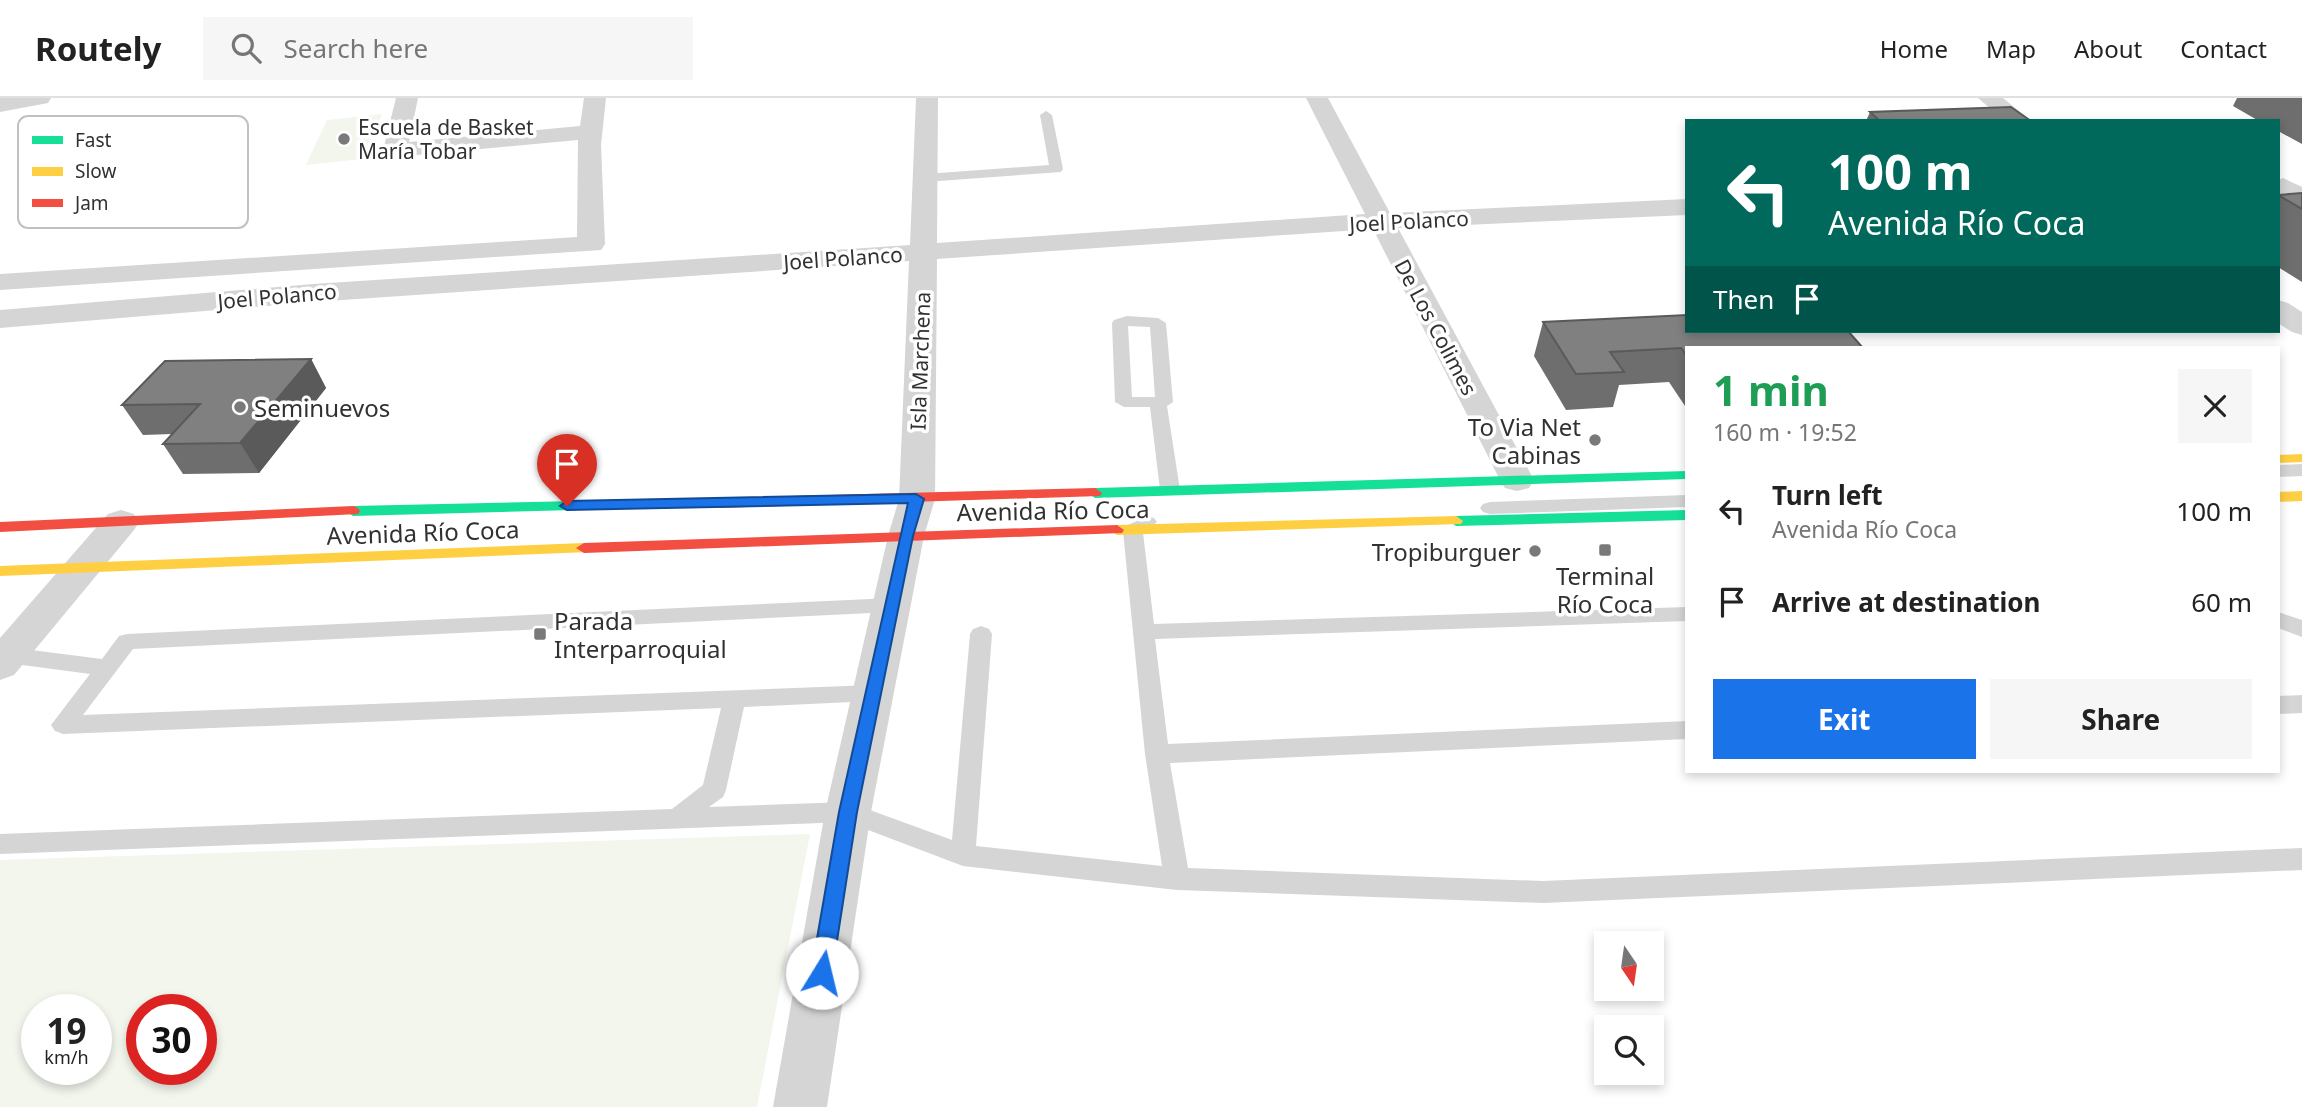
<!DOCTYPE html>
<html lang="en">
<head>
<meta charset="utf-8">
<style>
	:root { --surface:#fff; --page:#f6f6f6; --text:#222; --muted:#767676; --line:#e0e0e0; --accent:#1a73e8 }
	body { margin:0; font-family:"Noto Sans",sans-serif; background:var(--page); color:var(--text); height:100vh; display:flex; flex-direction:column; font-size:26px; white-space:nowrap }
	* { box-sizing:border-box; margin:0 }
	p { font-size:23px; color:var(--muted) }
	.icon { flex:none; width:38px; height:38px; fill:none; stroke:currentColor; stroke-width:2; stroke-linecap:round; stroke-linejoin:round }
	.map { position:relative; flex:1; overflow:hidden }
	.drawer { position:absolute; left:1685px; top:248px; width:595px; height:427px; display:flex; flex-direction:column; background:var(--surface); border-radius:0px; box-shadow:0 4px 10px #0003 }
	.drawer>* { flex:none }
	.banner { position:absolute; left:1685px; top:21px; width:595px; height:214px; border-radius:0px; box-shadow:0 4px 10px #0003; background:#00695c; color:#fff; overflow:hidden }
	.needle { width:46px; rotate:167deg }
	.controls { position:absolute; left:1594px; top:833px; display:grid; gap:14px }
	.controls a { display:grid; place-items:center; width:70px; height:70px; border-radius:0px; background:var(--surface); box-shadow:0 4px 10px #0003; font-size:35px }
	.speed { position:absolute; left:21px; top:896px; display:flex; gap:14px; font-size:35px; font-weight:700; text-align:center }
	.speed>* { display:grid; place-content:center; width:91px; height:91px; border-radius:50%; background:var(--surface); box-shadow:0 4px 10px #0003; line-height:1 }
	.speed small { font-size:18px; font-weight:400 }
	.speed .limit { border:10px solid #d22; background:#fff; color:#111 }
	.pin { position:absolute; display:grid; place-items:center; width:60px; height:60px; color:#fff; margin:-72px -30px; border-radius:50% 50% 50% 0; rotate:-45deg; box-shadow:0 0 7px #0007 }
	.pin .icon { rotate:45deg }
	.me { position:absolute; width:77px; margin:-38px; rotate:9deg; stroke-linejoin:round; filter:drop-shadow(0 0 5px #0008) }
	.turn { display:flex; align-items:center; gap:24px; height:147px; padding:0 28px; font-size:32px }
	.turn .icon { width:91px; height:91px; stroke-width:2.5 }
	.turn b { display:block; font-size:49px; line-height:60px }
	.then { display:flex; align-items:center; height:66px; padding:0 28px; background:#0003; gap:14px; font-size:26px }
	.round { display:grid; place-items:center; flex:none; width:74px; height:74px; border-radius:0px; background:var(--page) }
	.headline { display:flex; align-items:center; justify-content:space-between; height:119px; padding:0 28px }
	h1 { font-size:42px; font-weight:700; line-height:52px; color:#1e9e55 }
	.primary-button { display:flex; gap:14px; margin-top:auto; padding:14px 28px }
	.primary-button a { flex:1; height:80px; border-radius:0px; background:var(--accent); color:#fff; font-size:28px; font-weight:700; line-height:80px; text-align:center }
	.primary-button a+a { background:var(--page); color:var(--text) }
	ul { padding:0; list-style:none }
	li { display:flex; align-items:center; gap:21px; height:91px; padding:0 28px }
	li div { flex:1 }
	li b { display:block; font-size:26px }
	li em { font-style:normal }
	header { display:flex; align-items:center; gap:42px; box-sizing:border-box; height:98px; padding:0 35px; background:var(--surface); border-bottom:2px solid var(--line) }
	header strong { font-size:33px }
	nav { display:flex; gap:38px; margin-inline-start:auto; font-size:24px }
	.search { width:490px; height:63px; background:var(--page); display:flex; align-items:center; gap:18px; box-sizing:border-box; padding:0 24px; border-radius:0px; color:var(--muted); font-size:26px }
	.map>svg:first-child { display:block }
	.green { fill:#f2f6ed; fill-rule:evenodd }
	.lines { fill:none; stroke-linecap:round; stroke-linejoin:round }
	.lane { fill:#d5d5d5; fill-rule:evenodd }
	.street { fill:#d5d5d5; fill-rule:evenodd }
	.fast { fill:#16e098; fill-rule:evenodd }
	.slow { fill:#ffcf43; fill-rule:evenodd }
	.jam { fill:#f24e42; fill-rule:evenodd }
	.wall { fill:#6e6e6e }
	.shaded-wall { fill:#5a5a5a }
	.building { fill:#808080; stroke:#5a5a5a; stroke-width:2 }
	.route { fill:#1a73e8; stroke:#114b97; stroke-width:2 }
	.poi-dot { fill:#797979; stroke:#fff; stroke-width:2.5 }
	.labels { text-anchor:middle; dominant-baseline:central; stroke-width:7; stroke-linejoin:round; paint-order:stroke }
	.far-poi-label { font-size:21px; fill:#313131; stroke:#fff; text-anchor:start }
	.far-street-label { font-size:21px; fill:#313131; stroke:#fff }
	.poi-label { font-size:24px; fill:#313131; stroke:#fff; text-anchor:start }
	.street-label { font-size:24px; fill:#313131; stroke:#fff }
	.key { fill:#fff; stroke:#c1c1c1; stroke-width:2 }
	.key-label { font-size:19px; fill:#313131 }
</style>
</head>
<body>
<header>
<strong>Routely</strong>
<div class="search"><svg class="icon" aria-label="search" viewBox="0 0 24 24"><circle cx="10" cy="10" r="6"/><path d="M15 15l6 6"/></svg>Search here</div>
<nav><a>Home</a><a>Map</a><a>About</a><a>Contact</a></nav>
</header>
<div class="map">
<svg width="2302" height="1009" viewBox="0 0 2302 1009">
	<rect width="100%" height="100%" fill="#fff"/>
	<!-- green -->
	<g class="green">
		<path d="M382,16L362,61L306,67L327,22Z"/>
		<path d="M810,736L757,1009H0V762ZM37,912H96V971H37ZM142,912H201V971H142Z"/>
	</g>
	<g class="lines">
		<!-- lane -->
		<g class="lane">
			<path d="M1046,13L1052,17L1063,71L1061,74L925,84L918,80L925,76L1049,67L1040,17Z"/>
			<path d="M1127,218L1158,220L1166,225L1173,304L1167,308L1180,392L1177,396H1163L1160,392L1150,309H1124L1115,304L1112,225L1114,222ZM1128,228L1150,229L1155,299H1132Z"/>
			<path d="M2302,366V378L2278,379V367Z"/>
			<path d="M1687,397V409L1490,416L1483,414L1480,410L1483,406L1490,404Z"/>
			<path d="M1147,418L1154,420L1157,424L1143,435L1154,526L1687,509V523L1155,541L1168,646L1687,623V641L1170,665L1188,770L1543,783L2302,750V772L1543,805L1177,792L963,768L847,724L0,756V736L672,711L703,687L721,610L63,636L55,633L51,627L90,576L0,564V548L102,561L119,538L127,536L892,500L899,502L903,507L899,512L892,514L133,551L83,617L873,587L881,589L884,595L881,601L873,603L744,609L726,692L723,699L709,709L848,704L952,742L970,536L973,531L981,528L989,531L992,536L976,748L1162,768L1145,656L1123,433L1126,428Z"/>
			<path d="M2278,514L2302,522V539L2278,530Z"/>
			<path d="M2302,597V615L2278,616V598Z"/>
		</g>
		<!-- street -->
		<g class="street">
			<path d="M0,0H51L48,5L0,14Z"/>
			<path d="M396,0H418L409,44L580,28L584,0H606L601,47L605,146L601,152L0,192V176L577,139L578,42L395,59L386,57L383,52Z"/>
			<path d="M916,0H938L937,145L1365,116L1306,0H1328L1390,115L1687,101V117L1398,130L1534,382L1529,390L1517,393L1505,390L1500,382L1373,131L937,161L935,401L924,438L871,714L827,1009H773L825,714L888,438L899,401L909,163L313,204L0,230V212L313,186L910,147Z"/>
			<path d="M1978,0H2003L2031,23H2005Z"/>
			<path d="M2283,80L2302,89V108L2278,96V82Z"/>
			<path d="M2278,202L2288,205L2302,214V237L2292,234L2278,225Z"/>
			<path d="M121,412L134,416L139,424L134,432L14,577L0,582V540L108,416Z"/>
		</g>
		<!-- fast -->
		<g class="fast">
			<path d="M1687,373V381L1095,400L1088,395L1095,390Z"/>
			<path d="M719,400L724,402L726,405L724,408L353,418L346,413L353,408Z"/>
			<path d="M1687,412V422L1456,428L1449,423L1456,418Z"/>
		</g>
		<!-- slow -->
		<g class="slow">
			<path d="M2302,356V364L2278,365V357Z"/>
			<path d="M2302,393V403L2278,404V394Z"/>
			<path d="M1456,418L1463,423L1461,426L1117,437L1110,432L1117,427Z"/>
			<path d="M584,445L589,446L592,450L589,454L0,478V468Z"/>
		</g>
		<!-- jam -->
		<g class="jam">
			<path d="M1095,390L1102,395L1100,398L719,410L712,405L719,400Z"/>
			<path d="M353,408L358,410L360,413L358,416L0,434V424Z"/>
			<path d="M1117,427L1124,432L1122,435L584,455L576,450L584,445Z"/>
		</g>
	</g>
	<!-- wall -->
	<g class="wall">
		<path d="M2237,0H2302V46L2278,33V23H2259L2233,8Z"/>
		<path d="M1870,14L2031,23H1866Z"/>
		<path d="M2302,95V184L2278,169V97Z"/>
		<path d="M1543,224L1687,250V311L1669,284L1619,287L1613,309L1566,312L1534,258Z"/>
		<path d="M311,261L326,290L259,375L183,376L163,346L172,336L143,337L122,307Z"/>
	</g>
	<!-- shaded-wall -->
	<path class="shaded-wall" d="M311,261L326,290L259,375L240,345Z"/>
	<!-- building -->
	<g class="building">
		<path d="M2011,9L2031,23H1880L1870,14Z"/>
		<path d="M2302,95V111L2278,97Z"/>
		<path d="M1687,217V233H1848L1863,250H1687V258L1681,250L1610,254L1624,274L1576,276L1543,224Z"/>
		<path d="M311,261L240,345L163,346L200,306L122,307L165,263Z"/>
	</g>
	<!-- route -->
	<path class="route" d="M916,396L924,401L913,438L857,714L832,875L829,882L822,884L814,882L811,875L839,714L908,405L567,412L560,408L567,403Z"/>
	<!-- markers -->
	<g class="poi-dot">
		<circle cx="344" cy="41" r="7"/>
		<circle cx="240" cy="309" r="7"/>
		<circle cx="1595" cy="342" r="7"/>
		<rect x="1598" y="445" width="14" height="14" rx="3.5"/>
		<circle cx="1535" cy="453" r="7"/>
		<rect x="533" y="529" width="14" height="14" rx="3.5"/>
	</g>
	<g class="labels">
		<!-- far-poi labels -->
		<g class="far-poi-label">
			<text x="358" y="29">Escuela de Basket<tspan x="358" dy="24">María Tobar</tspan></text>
		</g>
		<!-- far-street labels -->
		<g class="far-street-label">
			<text transform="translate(1409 123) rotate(-3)">Joel Polanco</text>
			<text transform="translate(843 160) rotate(-4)">Joel Polanco</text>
			<text transform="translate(277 198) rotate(-5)">Joel Polanco</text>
			<text transform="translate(1436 229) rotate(62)">De Los Colimes</text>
			<text transform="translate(920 263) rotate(-88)">Isla Marchena</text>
		</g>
		<!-- poi labels -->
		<g class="poi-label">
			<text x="254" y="309">Seminuevos</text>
			<text x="1581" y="328" text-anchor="end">To Via Net<tspan x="1581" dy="28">Cabinas</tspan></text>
			<text x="1521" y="453" text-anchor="end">Tropiburguer</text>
			<text x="1605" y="477" text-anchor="middle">Terminal<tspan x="1605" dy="28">Río Coca</tspan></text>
			<text x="554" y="522">Parada<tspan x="554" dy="28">Interparroquial</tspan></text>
		</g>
		<!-- street labels -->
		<g class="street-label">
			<text transform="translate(1053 412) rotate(-1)">Avenida Río Coca</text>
			<text transform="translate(423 434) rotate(-2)">Avenida Río Coca</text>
		</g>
	</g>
	<!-- legend -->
	<rect x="18" y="18" width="230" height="112" rx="10" class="key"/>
	<rect x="32" y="38" width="31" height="8" fill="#16e098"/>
	<rect x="32" y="69" width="31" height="9" fill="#ffcf43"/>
	<rect x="32" y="101" width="31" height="8" fill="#f24e42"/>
	<g class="key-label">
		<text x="75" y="49">Fast</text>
		<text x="75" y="80">Slow</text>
		<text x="75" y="112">Jam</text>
	</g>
</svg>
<div class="controls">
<a><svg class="needle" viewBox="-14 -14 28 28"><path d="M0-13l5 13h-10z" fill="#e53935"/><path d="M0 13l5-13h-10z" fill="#767676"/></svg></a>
<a><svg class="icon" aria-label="search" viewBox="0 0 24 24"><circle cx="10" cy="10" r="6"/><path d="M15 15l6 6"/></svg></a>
</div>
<div class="speed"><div>19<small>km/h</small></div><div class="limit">30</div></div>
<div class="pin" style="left:567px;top:408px;background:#d93025"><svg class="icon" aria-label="arrive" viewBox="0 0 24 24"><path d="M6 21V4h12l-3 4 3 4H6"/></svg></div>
<svg class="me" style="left:822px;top:875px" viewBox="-20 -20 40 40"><circle r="19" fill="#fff"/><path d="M0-13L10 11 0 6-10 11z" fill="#1a73e8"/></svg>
<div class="banner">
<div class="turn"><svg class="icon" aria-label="left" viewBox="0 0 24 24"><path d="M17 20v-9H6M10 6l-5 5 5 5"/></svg><div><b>100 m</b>Avenida Río Coca</div></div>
<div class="then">Then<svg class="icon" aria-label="arrive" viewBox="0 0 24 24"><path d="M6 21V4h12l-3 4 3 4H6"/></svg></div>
</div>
<section class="drawer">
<div class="headline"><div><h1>1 min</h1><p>160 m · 19:52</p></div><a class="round"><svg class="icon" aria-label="close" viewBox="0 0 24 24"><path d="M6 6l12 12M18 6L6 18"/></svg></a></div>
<ul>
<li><svg class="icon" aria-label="left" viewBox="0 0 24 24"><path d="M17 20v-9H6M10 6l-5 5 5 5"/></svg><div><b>Turn left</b><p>Avenida Río Coca</p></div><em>100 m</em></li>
<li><svg class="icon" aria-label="arrive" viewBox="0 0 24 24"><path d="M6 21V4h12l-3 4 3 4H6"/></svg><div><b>Arrive at destination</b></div><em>60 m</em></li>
</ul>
<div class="primary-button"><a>Exit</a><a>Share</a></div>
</section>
</div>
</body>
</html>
